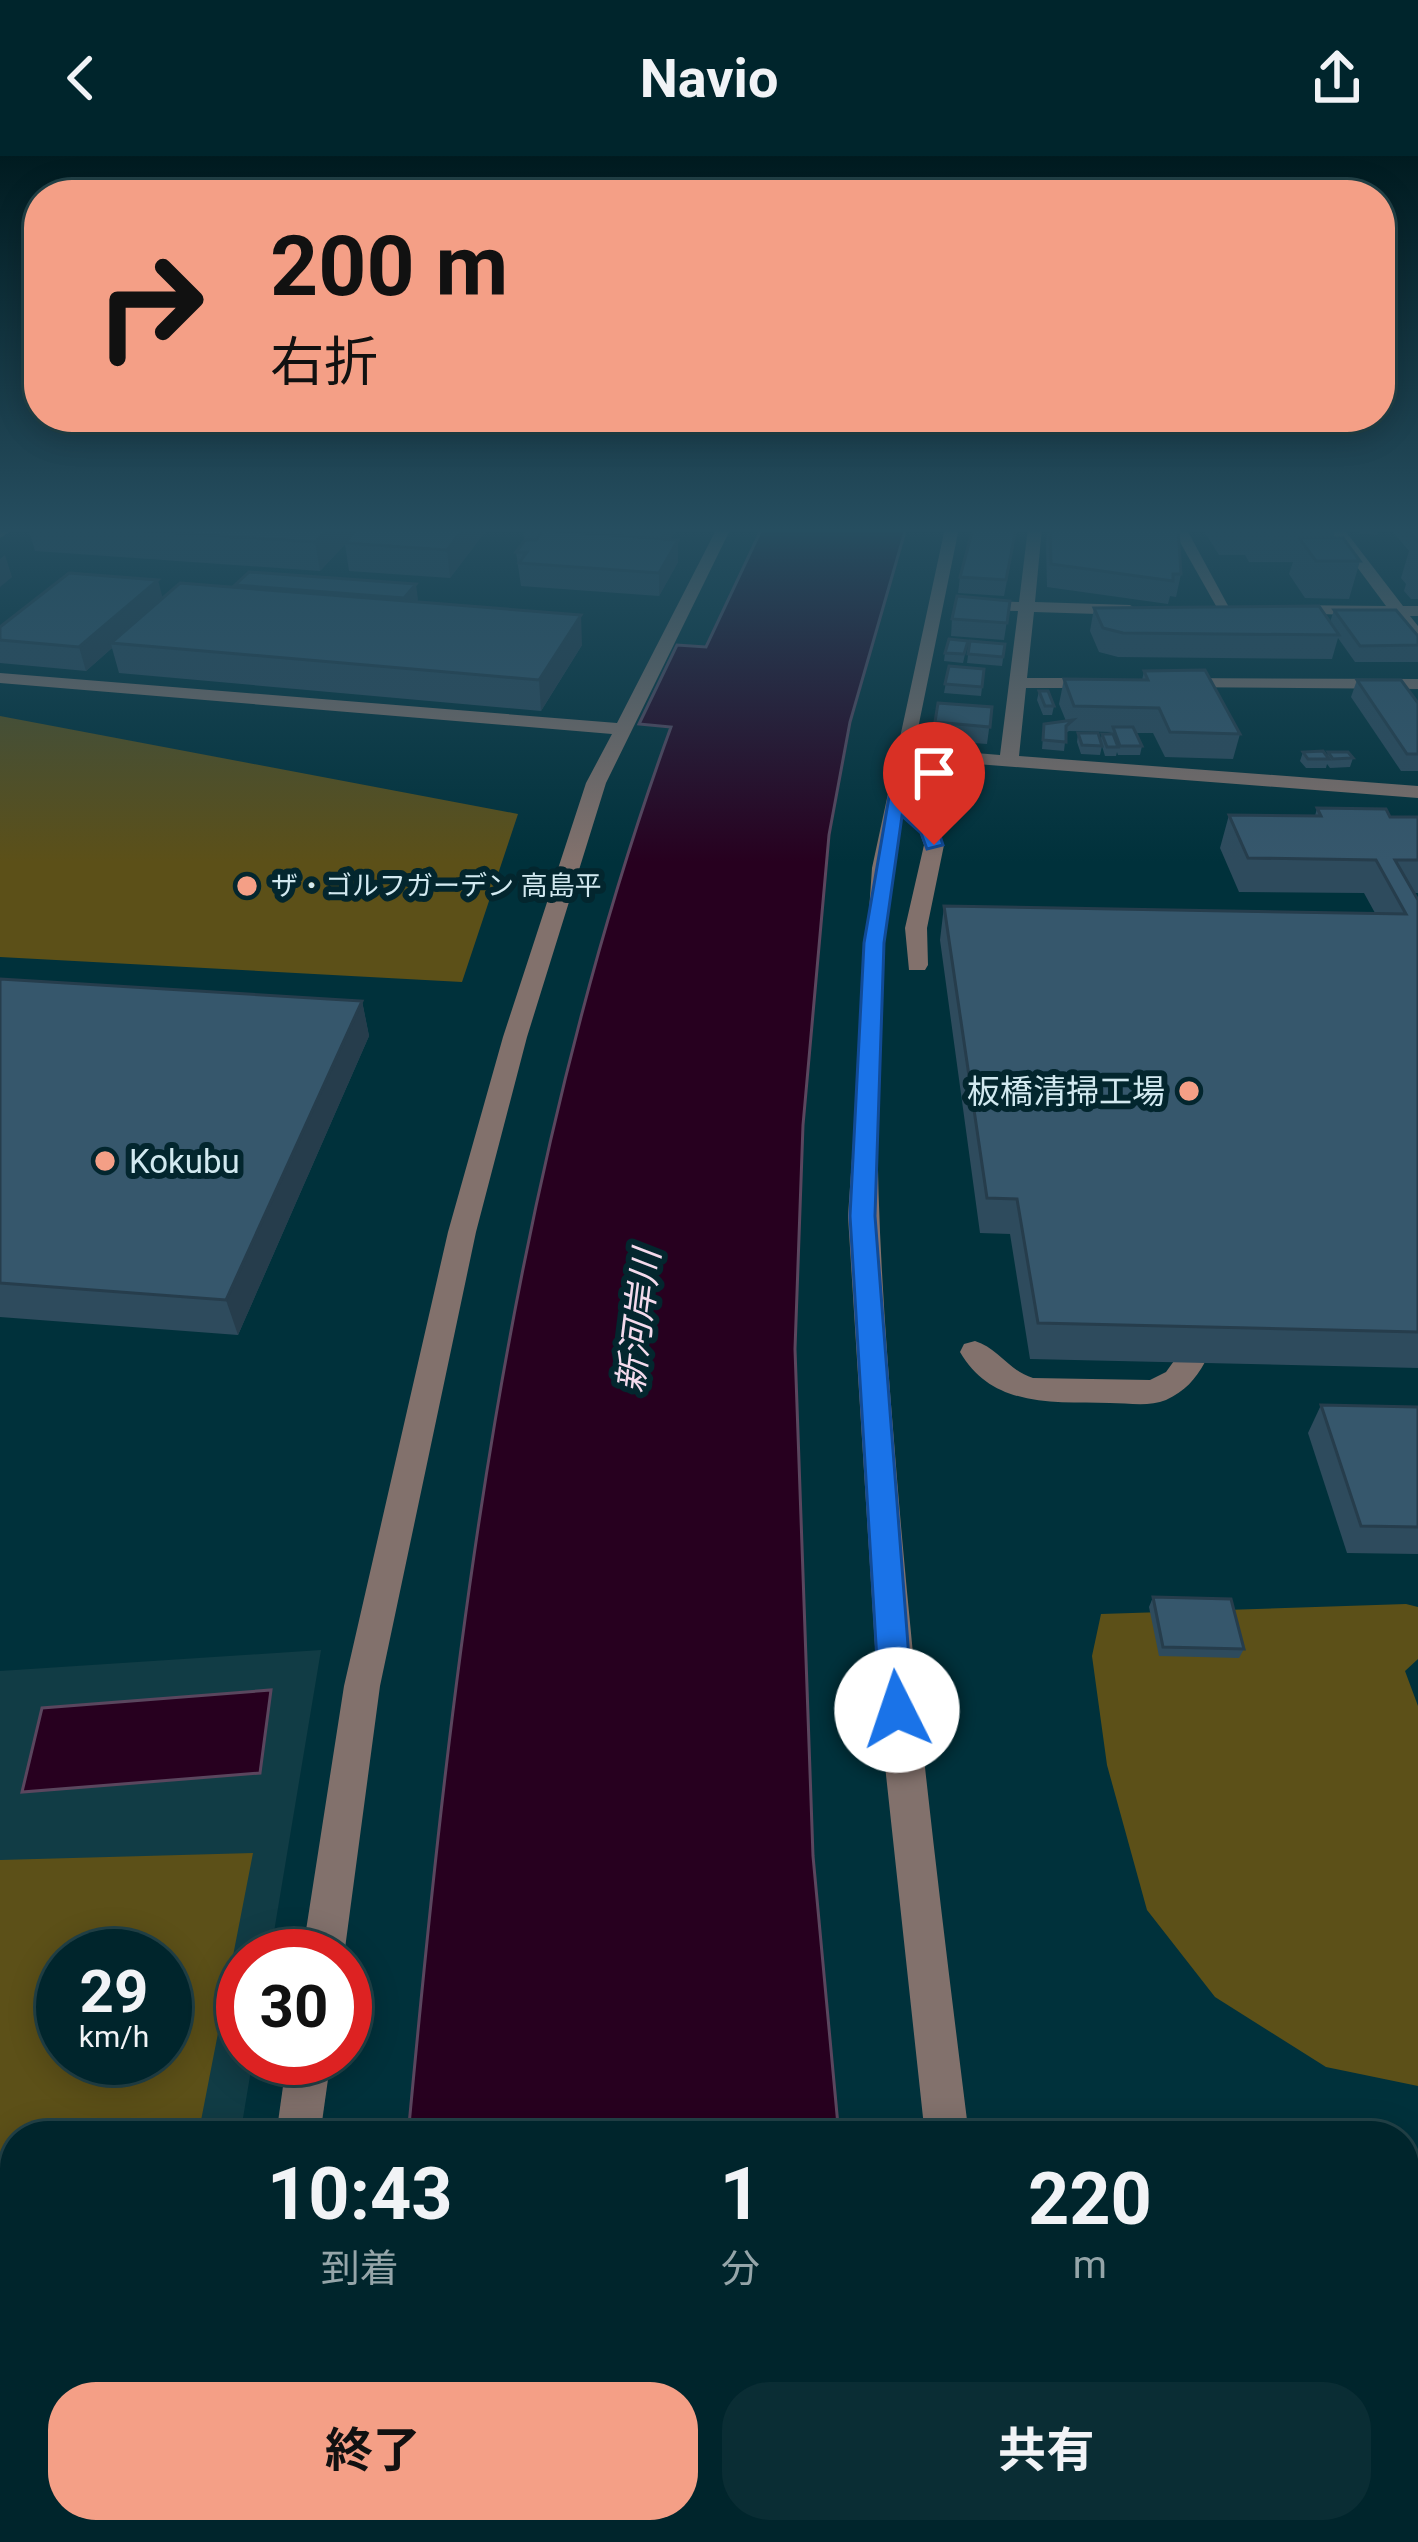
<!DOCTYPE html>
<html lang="ja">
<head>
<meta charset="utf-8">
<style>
	:root { --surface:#00252c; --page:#0a2d34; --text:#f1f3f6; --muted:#95a5a9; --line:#224248; --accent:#f49f86 }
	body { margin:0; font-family:Roboto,"Noto Sans JP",sans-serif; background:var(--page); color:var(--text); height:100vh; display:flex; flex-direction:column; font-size:45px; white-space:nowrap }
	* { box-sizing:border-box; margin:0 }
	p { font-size:39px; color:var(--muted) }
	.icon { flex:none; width:66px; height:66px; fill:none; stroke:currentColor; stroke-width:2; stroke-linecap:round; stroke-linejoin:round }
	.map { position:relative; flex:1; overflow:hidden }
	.sheet { position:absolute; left:0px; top:1965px; width:1419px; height:423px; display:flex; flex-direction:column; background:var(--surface); border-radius:48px 48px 0 0; box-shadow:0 6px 30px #0003,0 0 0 3px var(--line) }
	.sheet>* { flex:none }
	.top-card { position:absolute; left:24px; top:24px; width:1371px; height:252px; border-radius:48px; box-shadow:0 6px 30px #0003,0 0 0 3px var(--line); background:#f49f86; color:#111; overflow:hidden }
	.speed { position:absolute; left:36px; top:1773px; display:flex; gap:24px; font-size:60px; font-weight:700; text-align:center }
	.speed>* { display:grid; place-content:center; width:156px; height:156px; border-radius:50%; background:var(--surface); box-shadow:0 6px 30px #0003,0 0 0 3px var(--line); line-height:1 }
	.speed small { font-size:30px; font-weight:400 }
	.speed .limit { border:18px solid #d22; background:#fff; color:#111 }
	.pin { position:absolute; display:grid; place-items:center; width:102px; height:102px; color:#fff; margin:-123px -51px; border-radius:50% 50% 50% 0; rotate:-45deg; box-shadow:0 0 12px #0007 }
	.pin .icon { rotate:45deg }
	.me { position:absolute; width:132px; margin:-66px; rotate:356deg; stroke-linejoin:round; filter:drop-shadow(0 0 9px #0008) }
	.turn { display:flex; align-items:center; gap:42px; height:252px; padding:0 48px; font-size:54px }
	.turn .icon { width:156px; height:156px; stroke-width:2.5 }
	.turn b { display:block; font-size:84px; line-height:102px }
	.eta { display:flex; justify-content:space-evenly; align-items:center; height:204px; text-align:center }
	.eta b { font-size:72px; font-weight:700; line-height:84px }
	.button { display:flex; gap:24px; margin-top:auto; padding:24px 48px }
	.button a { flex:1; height:138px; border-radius:48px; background:var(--accent); color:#111; font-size:48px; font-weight:700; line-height:138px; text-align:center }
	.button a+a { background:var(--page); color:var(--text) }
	header { display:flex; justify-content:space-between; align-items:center; height:156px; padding:0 48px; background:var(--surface); font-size:54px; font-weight:700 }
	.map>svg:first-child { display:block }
	.built { fill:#113c45; fill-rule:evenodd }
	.green { fill:#5c5018; fill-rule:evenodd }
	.water { fill:#27001f; stroke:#5a465e; stroke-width:3 }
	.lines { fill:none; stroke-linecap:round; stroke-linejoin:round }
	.river { fill:#27001f; fill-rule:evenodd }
	.path { stroke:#6a8e96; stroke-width:12; stroke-dasharray:14 9; stroke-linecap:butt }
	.minor { fill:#82716c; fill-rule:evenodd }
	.wall { fill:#2e4b5d }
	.shaded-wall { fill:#263d4c }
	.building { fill:#36576c; stroke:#263d4c; stroke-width:3 }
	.route { fill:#1a73e8; stroke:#114b97; stroke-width:3 }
	.poi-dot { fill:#f49f86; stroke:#03262e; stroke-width:4.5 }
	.labels { text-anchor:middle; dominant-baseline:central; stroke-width:12; stroke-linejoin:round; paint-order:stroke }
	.far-poi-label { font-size:27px; fill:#d2e9f0; stroke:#03262e; text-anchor:start }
	.poi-label { font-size:33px; fill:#d2e9f0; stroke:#03262e; text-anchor:end }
	.water-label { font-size:36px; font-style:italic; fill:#f3daec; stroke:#03262e }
</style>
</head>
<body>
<header><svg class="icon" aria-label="back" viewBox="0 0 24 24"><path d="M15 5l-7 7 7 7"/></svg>Navio<svg class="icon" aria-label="share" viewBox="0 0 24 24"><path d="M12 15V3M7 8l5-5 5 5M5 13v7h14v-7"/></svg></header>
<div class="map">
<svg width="1418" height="2386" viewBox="0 0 1418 2386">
	<rect width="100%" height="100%" fill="#00313b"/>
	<!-- built -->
	<path class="built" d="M321,1494L270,1800H243V1902H253L240,1980H15V2373H175L172,2386H0V1515ZM63,1800H165V1902H63Z"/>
	<!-- green -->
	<g class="green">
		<path d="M0,560L518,658L462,826L0,801Z"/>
		<path d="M1406,1448L1418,1451V1503L1405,1515L1418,1550V1930L1326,1911L1215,1841L1147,1754L1107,1609L1092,1500L1101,1458Z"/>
		<path d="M253,1697L198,1980H15V2373H121L118,2386H0V1704ZM165,1800V1902H63V1800Z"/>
		<path d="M1404,2017H1418V2237L1404,2236Z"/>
	</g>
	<!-- water -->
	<g class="water">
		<path d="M762,372H906L850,566L829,679L803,969L795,1193L813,1700L839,1980H408C452,1507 508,1019 671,571L639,568L677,489L706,491Z"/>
		<path d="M271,1534L260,1617L22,1636L42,1552Z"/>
		<path d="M371,2373H871L872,2386H370Z"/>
	</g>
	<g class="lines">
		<!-- river -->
		<path class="river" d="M1404,2109L1418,2110V2256L1404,2255Z"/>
		<!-- path -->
		<path class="path" d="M1404,2109L1418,2110"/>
		<!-- minor -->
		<g class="minor">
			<path d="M0,372H15L0,382Z"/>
			<path d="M717,372H731L606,627L527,881L476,1076L380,1530L344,1800H302L344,1530L448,1076L503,881L586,627L612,578L0,527V517L617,567Z"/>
			<path d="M945,372H959L914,592L1000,599L1018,455L968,454L960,449L968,444L1019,446L1028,372H1042L1035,446L1130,449L1138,454L1130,459L1034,456L1027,522H1100L1109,527L1100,532H1026L1019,600L1418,630V642L912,603L905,643L937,671L944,689L927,772L928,809L925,814H909L905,772L924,689L920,677L902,661C864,867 877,1079 894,1285C912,1518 940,1748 969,1980H925L879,1554L848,1060L872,712Z"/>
			<path d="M1172,372H1186L1232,457H1220Z"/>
			<path d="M1328,372H1343L1403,450H1418V460H1410L1418,470V486L1393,460L1280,457L1278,454L1286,449L1386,450Z"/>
			<path d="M1172,522L1418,523V533L1166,531L1163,527Z"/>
			<path d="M975,1185C998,1192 1009,1215 1033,1222L1150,1224L1166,1216L1179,1198H1201L1205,1206C1195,1224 1185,1235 1166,1244C1149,1251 1128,1247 1110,1247C1054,1246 992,1252 960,1196L964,1188Z"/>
			<path d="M287,1902H331L320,1980H276Z"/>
			<path d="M1404,2257L1418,2258V2308L1404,2307Z"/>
			<path d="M215,2373H267L265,2386H213Z"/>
			<path d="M977,2373H1029L1030,2386H978Z"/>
			<path d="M1280,2373H1332L1336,2386H1284Z"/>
		</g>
	</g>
	<!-- wall -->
	<g class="wall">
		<path d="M28,372H488L450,422L349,415L345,388L320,415L35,395Z"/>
		<path d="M523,372H677L670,383L678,384V406L659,440L521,430L516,396L524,384Z"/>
		<path d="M1017,372L1004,440L958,437L960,421Z"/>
		<path d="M1048,372H1178L1181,418L1176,441L1170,440L1168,448L1047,431L1046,387Z"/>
		<path d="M1202,372H1336L1333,382L1360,405L1349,443L1305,442L1289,418L1293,406H1249L1245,399H1219Z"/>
		<path d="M1355,372H1379L1377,379L1360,378Z"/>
		<path d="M1393,372H1418V443H1411L1404,435L1406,428L1401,422L1409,395L1392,375Z"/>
		<path d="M416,428V446L582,489L541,555L119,517L112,492L86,515L0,507V471L235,431V429Z"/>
		<path d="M1010,445L1004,484L951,480L952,463Z"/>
		<path d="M1094,452L1330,466L1334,454L1418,480V506H1355L1338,482L1332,503L1118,501L1099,496L1090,475Z"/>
		<path d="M968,485L963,507L944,505L945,497Z"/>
		<path d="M970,485L1005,488L1002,510L967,507Z"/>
		<path d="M949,510L984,513L981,540L944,537Z"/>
		<path d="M1144,515L1240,578L1233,603L1165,601L1153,577H1136L1142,590L1140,599H1118L1117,596L1116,600H1105L1102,590L1100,599L1081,598L1077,586L1078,577L1100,586L1102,578L1112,576L1069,575L1066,577L1064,595L1042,593L1044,568L1066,565L1059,548L1064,523L1142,524Z"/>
		<path d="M1357,524L1418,547V615H1401L1351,541Z"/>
		<path d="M1039,535L1054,550L1052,559H1043L1037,544Z"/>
		<path d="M938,547L992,551L987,588L933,584Z"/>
		<path d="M1303,596L1327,600L1328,596L1353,602L1350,611L1330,612L1327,608L1326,612H1306L1300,605Z"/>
		<path d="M1317,652L1390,661H1418V737H1415L1418,744V1212L1030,1203L1010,1078L980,1077L940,784L944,750L1375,757L1364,737L1239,736L1220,692L1229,659L1315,660Z"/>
		<path d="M0,823L362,845L369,880L238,1179L0,1161Z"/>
		<path d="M1321,1249L1418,1251V1398L1347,1397L1308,1277Z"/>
		<path d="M1153,1441L1244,1493L1239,1502L1159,1500L1149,1451Z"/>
	</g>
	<!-- shaded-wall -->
	<g class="shaded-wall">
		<path d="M329,372H360L320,415L315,386Z"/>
		<path d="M464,372H488L450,422L447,394Z"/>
		<path d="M661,372H677L662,398Z"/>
		<path d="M678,384V406L659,440V417Z"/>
		<path d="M5,399L12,421L0,431V403Z"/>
		<path d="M158,424L164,447L111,487L112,492L86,515L79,491Z"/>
		<path d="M416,428L418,444L407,458L404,442Z"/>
		<path d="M581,459L582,489L541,555L539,524Z"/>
		<path d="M362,845L369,880L238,1179L226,1144Z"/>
	</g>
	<!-- building -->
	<g class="building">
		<path d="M100,372H329L315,386Z"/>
		<path d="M358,372H464L447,394L345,387Z"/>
		<path d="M973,372H1016L1006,424L960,421Z"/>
		<path d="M1050,372H1178L1181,418H1173V425L1051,408Z"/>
		<path d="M1407,372H1418V385Z"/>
		<path d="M543,374L678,384L659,417L519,407L527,396H516L525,384H536Z"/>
		<path d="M1299,382H1343L1360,405H1316Z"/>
		<path d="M249,416L416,428L404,442L235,429Z"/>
		<path d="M69,417L158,424L79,491L0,484V471Z"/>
		<path d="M180,427L581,459L539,524L111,487Z"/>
		<path d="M957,440L1010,445L1007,467L952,463Z"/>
		<path d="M1319,450L1339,479L1123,477L1103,472L1094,452Z"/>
		<path d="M1334,454H1396L1418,480V489L1360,490Z"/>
		<path d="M949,483L968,485L964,498L945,497Z"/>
		<path d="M970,485L1005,488L1003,501L968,498Z"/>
		<path d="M949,510L984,513L982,531L945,528Z"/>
		<path d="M1205,514L1240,578L1170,576L1159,552L1074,550L1064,523L1148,524L1144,515Z"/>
		<path d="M1357,524H1401L1418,547V598H1407Z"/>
		<path d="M1039,535H1048L1054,550H1045Z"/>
		<path d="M938,547L992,551L990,571L935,566Z"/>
		<path d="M1073,564L1066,570V586L1043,584L1044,568Z"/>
		<path d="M1113,571H1133L1142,590H1120Z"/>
		<path d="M1078,577H1098L1102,590L1082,589Z"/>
		<path d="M1102,578H1113L1118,591H1107Z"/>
		<path d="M1323,595L1329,603H1308L1303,596Z"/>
		<path d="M1328,596H1348L1353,602L1333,603Z"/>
		<path d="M1317,652L1386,653L1390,661H1418V704H1395L1418,744V1176L1038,1167L1017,1043L987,1042L944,750L1406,758L1376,704L1248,702L1229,659L1321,660Z"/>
		<path d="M0,823L362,845L226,1144L0,1127Z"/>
		<path d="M1321,1249L1418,1251V1371L1361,1370Z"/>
		<path d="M1153,1441L1231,1443L1244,1493L1163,1491Z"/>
	</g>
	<!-- sky -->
	<linearGradient id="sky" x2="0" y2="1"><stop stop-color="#001b20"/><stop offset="0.53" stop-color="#264e60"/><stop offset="1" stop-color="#264e60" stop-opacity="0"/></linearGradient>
	<rect width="1418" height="706" fill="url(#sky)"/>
	<!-- route -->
	<path class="route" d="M889,641H902L937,671L943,689L927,693L921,677L902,660L884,787L875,1060L913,1554L909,1565L897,1569L885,1565L880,1554L850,1060L864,787Z"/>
	<!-- markers -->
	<g class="poi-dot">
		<circle cx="247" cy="730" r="12"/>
		<circle cx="1189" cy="935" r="12"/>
		<circle cx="105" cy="1005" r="12"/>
	</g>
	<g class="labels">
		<!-- far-poi labels -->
		<g class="far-poi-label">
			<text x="271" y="730">ザ・ゴルフガーデン 高島平</text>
		</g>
		<!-- poi labels -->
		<g class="poi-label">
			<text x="1165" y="935">板橋清掃工場</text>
			<text x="129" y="1005" text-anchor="start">Kokubu</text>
		</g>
		<!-- water labels -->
		<g class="water-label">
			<text transform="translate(639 1165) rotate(-83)">新河岸川</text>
		</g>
	</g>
</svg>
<div class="speed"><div>29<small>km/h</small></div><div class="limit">30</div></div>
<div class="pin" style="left:934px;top:689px;background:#d93025"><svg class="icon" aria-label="arrive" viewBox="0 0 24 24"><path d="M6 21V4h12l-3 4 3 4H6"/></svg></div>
<svg class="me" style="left:897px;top:1554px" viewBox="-20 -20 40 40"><circle r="19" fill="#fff"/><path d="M0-13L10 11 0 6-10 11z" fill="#1a73e8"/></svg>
<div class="top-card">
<div class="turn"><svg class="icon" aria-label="right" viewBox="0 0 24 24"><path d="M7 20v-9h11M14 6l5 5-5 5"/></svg><div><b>200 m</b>右折</div></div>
</div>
<section class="sheet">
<div class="eta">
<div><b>10:43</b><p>到着</p></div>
<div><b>1</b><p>分</p></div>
<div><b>220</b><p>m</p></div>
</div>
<div class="button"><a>終了</a><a>共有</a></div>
</section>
</div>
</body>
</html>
